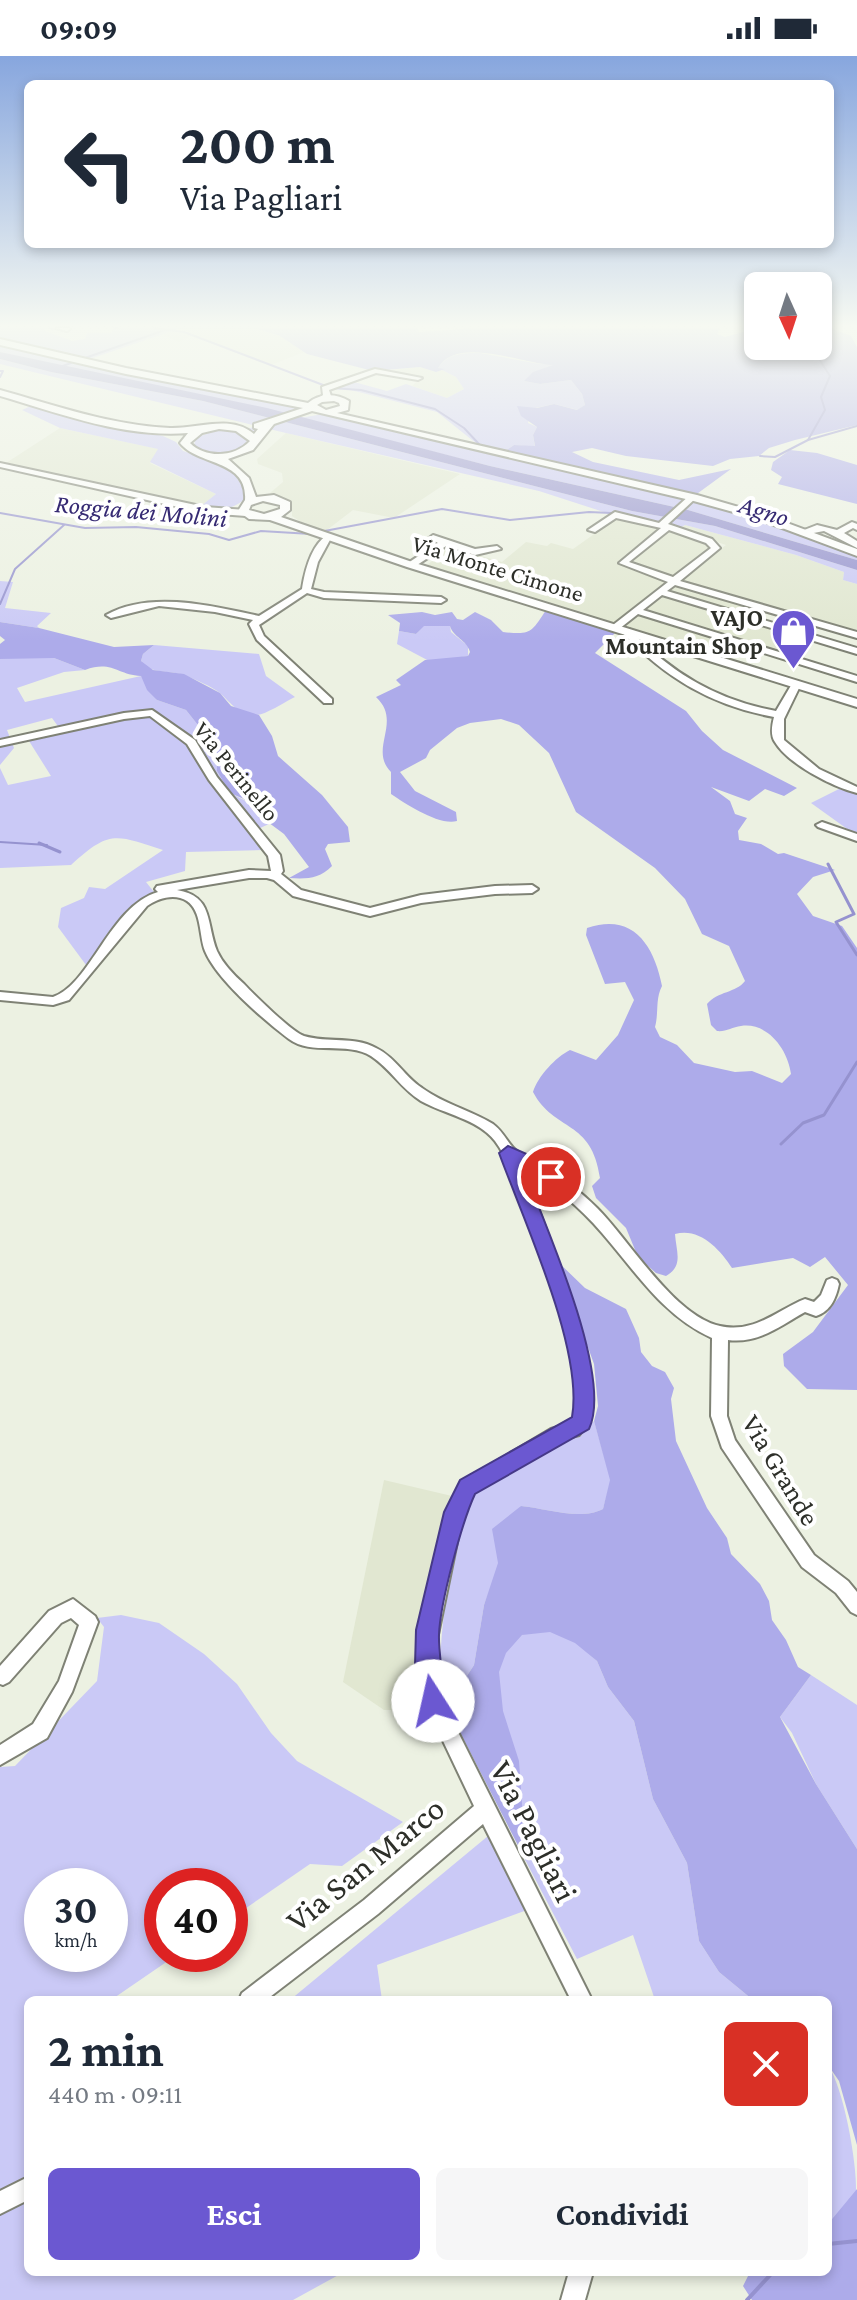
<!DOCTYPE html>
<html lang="it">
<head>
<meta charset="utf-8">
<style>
	:root { --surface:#fff; --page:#f6f6f7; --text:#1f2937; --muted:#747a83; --accent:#6b58d1 }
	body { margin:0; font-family:"Crimson Pro",serif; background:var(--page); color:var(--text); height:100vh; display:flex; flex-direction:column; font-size:30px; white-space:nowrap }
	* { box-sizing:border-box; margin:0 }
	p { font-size:26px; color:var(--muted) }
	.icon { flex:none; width:44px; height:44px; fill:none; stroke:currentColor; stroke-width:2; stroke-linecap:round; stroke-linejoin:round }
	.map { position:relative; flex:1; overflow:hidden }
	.sheet { position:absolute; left:24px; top:1940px; width:808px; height:280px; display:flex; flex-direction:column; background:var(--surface); border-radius:12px; box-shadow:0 4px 12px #0003 }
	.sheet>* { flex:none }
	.top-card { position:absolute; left:24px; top:24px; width:810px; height:168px; border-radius:12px; box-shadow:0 4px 12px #0003; background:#fff; color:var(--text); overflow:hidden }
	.needle { width:52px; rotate:177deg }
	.fabs { position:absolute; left:744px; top:216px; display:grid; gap:16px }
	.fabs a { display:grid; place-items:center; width:88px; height:88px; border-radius:12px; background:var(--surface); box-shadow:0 4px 12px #0003; font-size:40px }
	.speed { position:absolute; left:24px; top:1812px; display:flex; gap:16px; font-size:40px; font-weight:700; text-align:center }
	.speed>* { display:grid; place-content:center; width:104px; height:104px; border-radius:50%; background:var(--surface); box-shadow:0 4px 12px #0003; line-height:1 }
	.speed small { font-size:20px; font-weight:400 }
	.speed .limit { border:12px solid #d22; background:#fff; color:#111 }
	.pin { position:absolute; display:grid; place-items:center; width:68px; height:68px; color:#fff; margin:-34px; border:4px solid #fff; border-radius:50%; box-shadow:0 2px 8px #0007 }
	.me { position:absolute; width:88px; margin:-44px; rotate:350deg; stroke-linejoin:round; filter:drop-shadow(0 0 6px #0008) }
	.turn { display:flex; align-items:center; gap:28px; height:168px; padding:0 24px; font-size:36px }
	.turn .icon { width:104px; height:104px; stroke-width:2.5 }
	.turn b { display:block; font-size:56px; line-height:68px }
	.round { display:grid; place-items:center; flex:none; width:84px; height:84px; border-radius:12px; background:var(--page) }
	.summary { display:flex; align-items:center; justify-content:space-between; height:136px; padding:0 24px }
	h1 { font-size:48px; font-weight:700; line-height:60px }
	.button { display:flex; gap:16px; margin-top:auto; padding:16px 24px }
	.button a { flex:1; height:92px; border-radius:12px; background:var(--accent); color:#fff; font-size:32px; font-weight:700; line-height:92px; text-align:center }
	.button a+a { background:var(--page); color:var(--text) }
	.status { display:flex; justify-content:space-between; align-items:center; height:56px; padding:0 40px; background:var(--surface); direction:ltr }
	.status svg { height:22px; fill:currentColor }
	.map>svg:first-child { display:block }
	.built { fill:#e1e7d1 }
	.green { fill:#cac9f6; fill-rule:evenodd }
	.forest { fill:#adabea }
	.water { fill:#9592cf }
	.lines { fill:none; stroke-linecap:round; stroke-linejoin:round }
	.stream-far2 { stroke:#9592cf; stroke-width:2 }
	.stream-far1 { stroke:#9592cf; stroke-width:3 }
	.stream { stroke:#9592cf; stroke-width:4 }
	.minor-casing { stroke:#7f8275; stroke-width:4 }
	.major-casing { stroke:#7f8275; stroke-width:4 }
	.minor { fill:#fff; fill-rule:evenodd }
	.major { fill:#fff; fill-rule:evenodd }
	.route { fill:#6b58d1; stroke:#463988; stroke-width:2 }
	.labels { text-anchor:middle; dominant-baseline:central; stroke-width:8; stroke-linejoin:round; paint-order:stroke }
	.far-street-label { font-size:24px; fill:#2d2f29; stroke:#fff }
	.far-poi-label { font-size:24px; font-weight:bold; fill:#2d2f29; stroke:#fff; text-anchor:end }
	.far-water-label { font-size:26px; font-style:italic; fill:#362a73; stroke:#fff }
	.street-label { font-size:28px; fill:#2d2f29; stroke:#fff }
	.near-street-label { font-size:34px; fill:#2d2f29; stroke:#fff }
</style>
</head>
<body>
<div class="status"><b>09:09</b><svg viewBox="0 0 49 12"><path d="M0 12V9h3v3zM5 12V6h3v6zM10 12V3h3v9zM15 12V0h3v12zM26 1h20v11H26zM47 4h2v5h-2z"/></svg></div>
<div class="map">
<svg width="857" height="2244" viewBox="0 0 857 2244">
	<rect width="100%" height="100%" fill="#ecf1e2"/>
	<!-- built -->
	<g class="built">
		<path d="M181,272H255L280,280L304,296L271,309L193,279L179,286L163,279Z"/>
		<path d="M420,311L436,316L442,314L456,321L464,333L447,342L412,330L418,324L382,315Z"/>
		<path d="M60,372L159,393L150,407L216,438L201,450L6,407Z"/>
		<path d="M286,377L460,418L394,462L353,454L323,477L296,470L301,466L292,460V448L270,437L283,426L282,417L258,408L257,403Z"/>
		<path d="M621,459L669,470L649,482L620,508L764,553L750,560L808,578L788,603L726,584L713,598L427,509L450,491L502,506L526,486L547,490L551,487L573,493Z"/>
		<path d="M685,469L796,499L844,516L843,524L857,528V576L678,525L726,489L678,473Z"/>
		<path d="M668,475L705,486L710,491L708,496L671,522L630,505Z"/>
		<path d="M384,1424L452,1440L427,1537L419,1596L425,1654H384L343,1626Z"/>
	</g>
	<!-- green -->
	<g class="green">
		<path d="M0,272H49L43,274L72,285L85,283L87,277H112L113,272H181L87,304L0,283Z"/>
		<path d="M0,289L129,319L307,352L291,359L27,303L0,296Z"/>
		<path d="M480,297L540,308H558L524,325L540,328L571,324L582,338L585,349L578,354L554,348L531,353L528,367L537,371L533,379L535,391L514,389L505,395L477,388L437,356L339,331L354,326L387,335L406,328L447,342L464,333L456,321L438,312C448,297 463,297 480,297Z"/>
		<path d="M0,303L51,316L203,345L632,455L715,470L857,514V528L843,524L844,516L796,499L685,469L678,473L665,467L610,458L539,435L286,377L261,371L255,377L247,373L257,370L0,308Z"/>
		<path d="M31,350L163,380L176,386L183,395L229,410L246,436V442C235,453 216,457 201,450L216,438L150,406L158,393L60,372L22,354Z"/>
		<path d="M323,358L699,446L768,465L857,500V504L688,454L490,410L300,362Z"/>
		<path d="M216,374L233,375L247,384L246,387C232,400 209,401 194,389L196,382Z"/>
		<path d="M0,525L13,526L5,552L51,557L37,570L39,572L0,566Z"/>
		<path d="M432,569L450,570L451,576L468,590V600L431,606L397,588L399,575L416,578L423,570Z"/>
		<path d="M154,589L259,598L266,620L295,641C284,646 266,659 256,659C238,659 231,647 220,637C211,630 196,624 186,620C171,613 152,620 141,605L143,598Z"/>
		<path d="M18,601L54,602L85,614L64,616L17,632L25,646L141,620L157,644L186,654L217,693V715L230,737L244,744L269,768L258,773L264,794L186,796L185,815L146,826L154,836L135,849L86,909L58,871L61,852L84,842L89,831L105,833L163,794C115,778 109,774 71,809L0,812V712L8,729L51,720L29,685L60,673L52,662L7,674L14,692L0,709V603Z"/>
		<path d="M839,733L857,737V780L811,747Z"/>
		<path d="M594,1365L611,1424L603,1453C580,1465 545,1452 521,1450L484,1549L474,1609L463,1626L443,1640C433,1607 453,1462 475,1437C491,1419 558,1390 582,1378Z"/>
		<path d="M121,1559L159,1567L204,1598L237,1628L271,1677L297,1705L403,1766L342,1810L310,1808L230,1863V1830H162V1898H178L111,1944H28V2216H344L293,2244H0V1711L15,1710L97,1625L104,1571L97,1562ZM42,1830H110V1898H42Z"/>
		<path d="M541,1571L574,1584L597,1605L608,1631L634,1665L653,1743L687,1807L699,1885L719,1916L753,1944H655L633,1879L577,1903L520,1794L495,1619L502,1587Z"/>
		<path d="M811,1619L857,1649V1793L816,1728L792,1677L780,1661Z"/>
		<path d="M488,1780L527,1854L377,1909L382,1944H290Z"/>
		<path d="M828,2009C844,2033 857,2107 856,2135C851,2148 838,2158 828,2168Z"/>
	</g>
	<!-- forest -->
	<g class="forest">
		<path d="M255,272H417L419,276L478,272H720L717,278L725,281L758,272V290H818V272H831L851,280L857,291V369L795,384L769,392L759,400L730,403L713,410L626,400L592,392L572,396L593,406L679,424L731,413L694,440L505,395L514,389L535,390L533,379L537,371L521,360L517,350L537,352L554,348L577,354L585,349L582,338L571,324L540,328L524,325L533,316L553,309C523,308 457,279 438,312L445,313L436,316L420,311L373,315L307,298L280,280Z"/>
		<path d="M790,394L817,397L857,409V448L778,428L782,421L771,414L773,406Z"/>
		<path d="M546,554L616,576L595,597L686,655L702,675L723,694L797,732L784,740L765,733L749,745L711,731L730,745L735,758L747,762L738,775L739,784L761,788L778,798L784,797L835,814L813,821L797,838L813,860L842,870L857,892V1334L807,1333L784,1310L783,1298L813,1276L848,1229L825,1201L810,1211L793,1202L732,1212C720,1193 699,1171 675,1178C676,1195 684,1210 666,1220L656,1217L638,1201L626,1172L596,1142L592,1130L600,1122C592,1063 554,1076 533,1036C538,1020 556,1001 570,994L596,1004L618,979L634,944L625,926L605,928L586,879L587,872C633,856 654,889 662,930C655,944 659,956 655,971L660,981L677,989L694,1007L735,1016L752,1015L782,1027L791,1018C788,994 768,966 741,970C732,971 726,976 717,975L711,969L707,948C718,935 736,937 745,925L729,890L702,878L685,843L655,812L576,756L549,697L519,669L501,663L470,667L457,672L430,694L426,702L400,716L415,735L456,756L457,765C439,770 406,748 391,738V716C368,693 403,666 376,641L401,629L396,624L425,604L468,600L470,596C467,584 453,581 450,570H424L416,578L399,575L400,567L388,559L422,556L435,559L452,556L457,563L463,564L475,556L491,564L503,576C531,579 531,577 546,554Z"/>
		<path d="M0,566L39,572L114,591L154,589L143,598L141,605L153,614L184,618L220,637L231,650L259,659L272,680L278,700L322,739L348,771L350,786L328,788L325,793L332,810C319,823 307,823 289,822L309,811L284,778L253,755L244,743L230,737L217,715V693L186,654L157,644L147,634L141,620C117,619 112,604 85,614L54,602L0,603V588L5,584L0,580Z"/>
		<path d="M557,1205L585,1232L626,1253L639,1282L641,1296L652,1310L665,1316L674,1332L671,1343L676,1385L707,1452L727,1482L731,1498L760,1528L769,1545L772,1564L786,1584L798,1611L811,1619L780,1661L816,1728L857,1793V2089L839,2025L828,2009V1944H753L719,1916L699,1885L687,1807L653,1743L634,1665L608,1631L597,1605L575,1587L550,1576L522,1579L506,1597L499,1616L503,1655L519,1705L526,1805L447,1651L443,1640L463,1626L474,1609L484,1549L498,1507L492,1473L521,1450C545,1452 580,1465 603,1453L610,1424L594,1365L598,1350L594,1308Z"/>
		<path d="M857,2133V2244H752L743,2230L750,2216H828V2168Z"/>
	</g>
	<!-- water -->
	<path class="water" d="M0,296L267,352L490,410L688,454L857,504V514L715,470L632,455L203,345L51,316L0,303Z"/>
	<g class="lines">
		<!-- stream-far2 -->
		<g class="stream-far2">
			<path d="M49,272L54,273"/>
			<path d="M114,272H118"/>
			<path d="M154,272L184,276L331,332L361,334L435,353L464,372L479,388"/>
			<path d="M800,290L819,303L830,320L821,341L825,354L808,384"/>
			<path d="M82,303L165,274"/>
			<path d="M60,311L71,307"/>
			<path d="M0,315H3L0,321"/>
			<path d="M760,400L775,401L808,384L857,370"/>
			<path d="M0,457L85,472L136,471L209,478L229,484L261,475L311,478"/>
			<path d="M319,476L442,453L510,464L589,456L611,457"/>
			<path d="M0,548L15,513L64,469"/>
			<path d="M0,786L47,789"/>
		</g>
		<!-- stream-far1 -->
		<g class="stream-far1">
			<path d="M39,787L60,796"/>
			<path d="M828,808L854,858L836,866L857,899"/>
			<path d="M781,1088L803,1067L824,1059L857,1006"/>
		</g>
		<!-- stream -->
		<g class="stream">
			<path d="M828,2188L857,2185"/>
			<path d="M747,2244L773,2216"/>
		</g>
		<defs>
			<g id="minor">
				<path d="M56,272H69L70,273L67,275Z"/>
				<path d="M375,313L422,322L418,324L376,317L329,334L331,340L326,344L319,342L323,339L322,331Z"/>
				<path d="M0,407L205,451L246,454L250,457L246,460L205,457L0,411Z"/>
				<path d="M690,439L697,441L668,468L712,483L720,492L680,525L857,576V582L675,529L667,535L857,592V598L662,539L643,554L857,620V626L638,558L619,573H613V569L668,526L619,507L661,472L616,462L595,476L588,474L615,456L659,467ZM669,474L706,487L711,492L673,521L629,506Z"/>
				<path d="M852,466L857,468V474L853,472L844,477L857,485V492L824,475L803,479L799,476L817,469L837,474Z"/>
				<path d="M327,479L331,482L318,506L311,533L324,536L441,541L446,544L441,547L324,542L307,537L259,569L264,580L332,643V647H324L257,584L249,568L253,564L215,556L159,550L111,562L106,559C150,534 213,550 259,560L302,533C305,514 311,490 327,479Z"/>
				<path d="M433,479L475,493L497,490L501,493L475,499L446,490L414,511H408V507L438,487L429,482Z"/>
				<path d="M623,573H629C671,617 717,644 776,655L793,626H799L801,628L784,663V684L819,713L857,731V737C833,731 788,708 775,686C770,679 772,669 774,661C713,650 665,622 623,577Z"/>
				<path d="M152,654L195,684L217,721L280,799L283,815L281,818L301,834L370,852L421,839L495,830L532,829L538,833L532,837L495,838L421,847L370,860L293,840L274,824L267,822H249L177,834C214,840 206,868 217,895C223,908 234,919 244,928C254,939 292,976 304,980C328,987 354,980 376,992C395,1001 405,1021 422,1032C444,1048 470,1054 493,1068C504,1076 509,1090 517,1095C525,1101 535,1105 544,1110C563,1122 581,1136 597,1152C630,1185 674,1260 720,1270C752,1277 773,1258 800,1245L805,1243L814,1246L821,1239L827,1224L832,1222L837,1224L839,1228C836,1242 831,1255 816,1260L805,1256C780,1270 758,1288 728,1284L727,1360L735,1384L814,1499L848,1525L857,1536V1559L851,1556L836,1537L802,1511L722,1392L711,1360L712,1282C663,1260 636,1216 602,1177C579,1150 552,1128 522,1110L550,1184L582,1283L591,1325L590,1366L579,1379L561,1384L474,1436L463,1457L435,1593L442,1644L592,1944H571L483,1768L378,1858L266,1944H239L242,1937L364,1844L474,1750L424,1645L417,1593L447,1456L462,1426L551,1373L568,1368L575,1363C583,1299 549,1222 528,1163C519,1138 511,1106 495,1085C478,1063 444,1058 421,1045C401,1033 390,1012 371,1000C347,985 311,1000 289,983C264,964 217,924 205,895C199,880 202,855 187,845C175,837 158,842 147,850L69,944L53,949L0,944V936L53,941C91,928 110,850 158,836L155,833L157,830L249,814L271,815L268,800L209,724L187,688L150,660L124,663L0,690V684L124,657Z"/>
				<path d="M822,766L857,778V785L818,771L816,769Z"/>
				<path d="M73,1543L95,1560L98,1566L72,1636L47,1682L0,1709V1689L33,1668L59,1625L79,1569L71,1562L61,1567L9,1626L3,1629L0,1628V1610L49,1555Z"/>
				<path d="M28,2121V2144L0,2158V2135Z"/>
				<path d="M569,2216H593L585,2244H561Z"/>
			</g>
			<path id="major" d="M0,283L126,312L308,347C320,337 336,337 349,345L348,354L337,357L697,439L763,458L857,493V500L755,462L690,444L312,355L274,368L253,394L228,403L249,422L256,441L274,439L290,446V454L281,461L415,507L857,643V651L407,511L270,464L249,463L238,455L245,444C248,403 198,410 180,387L188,377C124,382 61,358 0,340V334C57,350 111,369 170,372C198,373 231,358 254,378L258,373L254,372V368L303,352L126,318L0,289ZM334,345L339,347L340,350L326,354L317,349L322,346ZM219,373L236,375L250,385C235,401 206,403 190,387L202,377ZM263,445L280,449V453L264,458L249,454L251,449Z"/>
		</defs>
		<!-- minor casing -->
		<use href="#minor" class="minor-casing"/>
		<!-- major casing -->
		<use href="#major" class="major-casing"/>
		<!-- minor -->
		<use href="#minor" class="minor"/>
		<!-- major -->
		<use href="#major" class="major"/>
	</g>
	<!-- sky -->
	<linearGradient id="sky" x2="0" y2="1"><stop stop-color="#87a6de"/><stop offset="0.46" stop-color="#f6f9f2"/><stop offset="1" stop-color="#f6f9f2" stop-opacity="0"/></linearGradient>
	<rect width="857" height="586" fill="url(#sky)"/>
	<!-- route -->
	<path class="route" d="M508,1090L543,1105L560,1121L551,1128L523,1111C544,1167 614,1320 589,1373L475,1438C462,1466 440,1547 439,1579C438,1597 447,1641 442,1653L433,1657L425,1653L415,1610L416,1574L444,1456L460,1424L572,1361C584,1294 523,1163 499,1097Z"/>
	<!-- icons -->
	<defs>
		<symbol id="shop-pin" viewBox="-11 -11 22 30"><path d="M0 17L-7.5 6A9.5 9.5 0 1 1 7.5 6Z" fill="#6b58d1" stroke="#fff"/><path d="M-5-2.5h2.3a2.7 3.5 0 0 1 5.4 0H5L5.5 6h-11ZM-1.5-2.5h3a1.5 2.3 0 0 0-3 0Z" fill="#fff"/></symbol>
	</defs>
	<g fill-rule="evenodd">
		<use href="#shop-pin" x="768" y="550" width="51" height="69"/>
	</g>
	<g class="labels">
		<!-- far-street labels -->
		<g class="far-street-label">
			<text transform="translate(498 512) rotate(17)">Via Monte Cimone</text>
			<text transform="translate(237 715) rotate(51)">Via Perinello</text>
		</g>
		<!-- far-poi labels -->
		<g class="far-poi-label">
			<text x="763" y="561">VAJO<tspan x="763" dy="28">Mountain Shop</tspan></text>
		</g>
		<!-- far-water labels -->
		<g class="far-water-label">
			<text transform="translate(141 455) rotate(5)">Roggia dei Molini</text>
			<text transform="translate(764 455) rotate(17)">Agno</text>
		</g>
		<!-- street labels -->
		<g class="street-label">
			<text transform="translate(781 1414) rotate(59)">Via Grande</text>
		</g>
		<!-- near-street labels -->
		<g class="near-street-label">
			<text transform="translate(534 1775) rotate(63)">Via Pagliari</text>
			<text transform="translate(365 1808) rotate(-39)">Via San Marco</text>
		</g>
	</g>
</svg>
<div class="fabs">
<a><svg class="needle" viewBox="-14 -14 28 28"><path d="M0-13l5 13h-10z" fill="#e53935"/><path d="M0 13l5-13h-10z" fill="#747a83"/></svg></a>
</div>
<div class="speed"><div>30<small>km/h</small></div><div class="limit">40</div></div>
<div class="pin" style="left:551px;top:1121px;background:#d93025"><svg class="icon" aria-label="arrive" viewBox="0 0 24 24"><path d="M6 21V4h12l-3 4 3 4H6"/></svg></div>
<svg class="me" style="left:433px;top:1645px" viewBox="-20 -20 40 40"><circle r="19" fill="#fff"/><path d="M0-13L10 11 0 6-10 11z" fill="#6b58d1"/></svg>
<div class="top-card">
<div class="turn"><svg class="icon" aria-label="left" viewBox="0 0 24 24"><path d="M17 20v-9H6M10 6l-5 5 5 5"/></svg><div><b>200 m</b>Via Pagliari</div></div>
</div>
<section class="sheet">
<div class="summary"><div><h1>2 min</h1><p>440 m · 09:11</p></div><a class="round" style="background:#d93025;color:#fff"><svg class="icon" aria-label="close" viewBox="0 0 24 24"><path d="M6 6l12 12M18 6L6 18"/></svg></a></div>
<div class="button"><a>Esci</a><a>Condividi</a></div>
</section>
</div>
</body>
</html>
